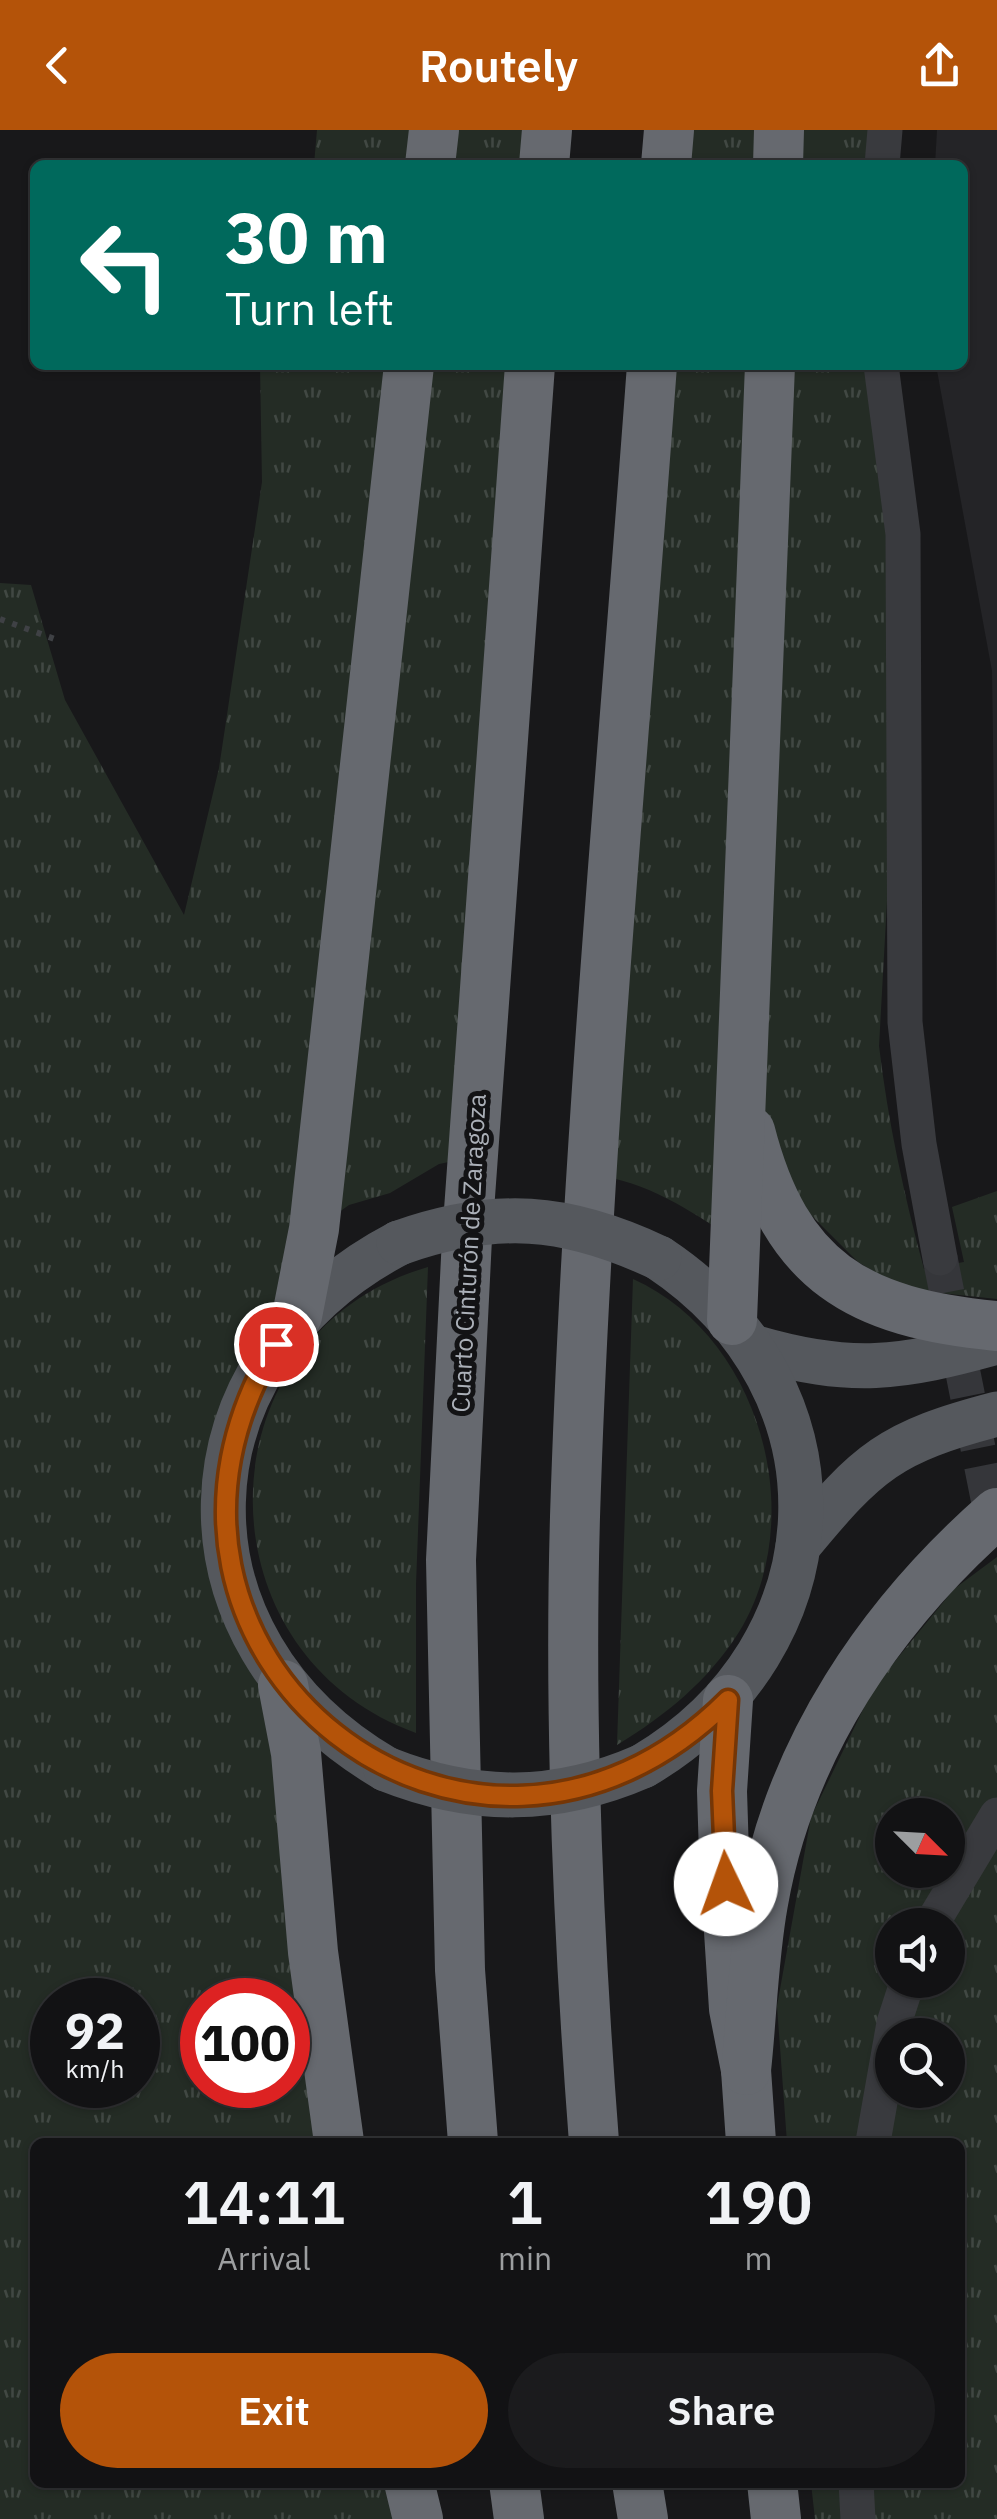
<!DOCTYPE html>
<html lang="en">
<head>
<meta charset="utf-8">
<style>
	:root { --surface:#121214; --page:#1b1b1d; --text:#f1f3f6; --muted:#9c9ea0; --line:#313234; --accent:#b45309 }
	body { margin:0; font-family:"IBM Plex Sans",sans-serif; background:var(--page); color:var(--text); height:100vh; display:flex; flex-direction:column; font-size:38px; white-space:nowrap }
	* { box-sizing:border-box; margin:0 }
	p { font-size:32px; color:var(--muted) }
	.icon { flex:none; width:55px; height:55px; fill:none; stroke:currentColor; stroke-width:2; stroke-linecap:round; stroke-linejoin:round }
	.map { position:relative; flex:1; overflow:hidden }
	.sheet { position:absolute; left:30px; top:2008px; width:935px; height:350px; display:flex; flex-direction:column; background:var(--surface); border-radius:15px; box-shadow:0 2px 8px #0004,0 0 0 2px var(--line) }
	.sheet>* { flex:none }
	.top-card { position:absolute; left:30px; top:30px; width:938px; height:210px; border-radius:15px; box-shadow:0 2px 8px #0004,0 0 0 2px var(--line); background:#00695c; color:#fff; overflow:hidden }
	.needle { width:65px; rotate:114deg }
	.buttons { position:absolute; left:875px; top:1668px; display:grid; gap:20px }
	.buttons a { display:grid; place-items:center; width:90px; height:90px; border-radius:50%; background:var(--surface); box-shadow:0 2px 8px #0004,0 0 0 2px var(--line); font-size:50px }
	.speed { position:absolute; left:30px; top:1848px; display:flex; gap:20px; font-size:50px; font-weight:700; text-align:center }
	.speed>* { display:grid; place-content:center; width:130px; height:130px; border-radius:50%; background:var(--surface); box-shadow:0 2px 8px #0004,0 0 0 2px var(--line); line-height:1 }
	.speed small { font-size:25px; font-weight:400 }
	.speed .limit { border:15px solid #d22; background:#fff; color:#111 }
	.pin { position:absolute; display:grid; place-items:center; width:85px; height:85px; color:#fff; margin:-42px; border:5px solid #fff; border-radius:50%; box-shadow:0 2px 10px #0007 }
	.me { position:absolute; width:110px; margin:-55px; rotate:357deg; stroke-linejoin:round; filter:drop-shadow(0 0 8px #0008) }
	.turn { display:flex; align-items:center; gap:35px; height:210px; padding:0 30px; font-size:45px }
	.turn .icon { width:130px; height:130px; stroke-width:2.5 }
	.turn b { display:block; font-size:70px; line-height:85px }
	.eta { display:flex; justify-content:space-evenly; align-items:center; height:170px; text-align:center }
	.eta b { font-size:60px; font-weight:600; line-height:70px }
	.button { display:flex; gap:20px; margin-top:auto; padding:20px 30px }
	.button a { flex:1; height:115px; border-radius:60px; background:var(--accent); color:#fff; font-size:40px; font-weight:600; line-height:115px; text-align:center }
	.button a+a { background:var(--page); color:var(--text) }
	header { display:flex; justify-content:space-between; align-items:center; height:130px; padding:0 30px; background:var(--accent); color:#fff; font-size:45px; font-weight:600 }
	.map>svg:first-child { display:block }
	.built { fill:#242427 }
	.grass { fill:url(#grass-tufts); fill-rule:evenodd }
	.lines { fill:none; stroke-linecap:round; stroke-linejoin:round }
	.minor-tunnel { stroke:#35363a; stroke-width:35; stroke-dasharray:35 18; stroke-linecap:butt }
	.path { stroke:#3f4145; stroke-width:6; stroke-dasharray:5 8; stroke-linecap:butt }
	.minor { stroke:#393a3e; stroke-width:35 }
	.major { stroke:#55585d; stroke-width:45 }
	.highway { stroke:#66696f; stroke-width:50 }
	.major-bridge { stroke:#55585d; stroke-width:45 }
	.route-casing { stroke:#753606; stroke-width:25 }
	.route { stroke:#b45309; stroke-width:18 }
	.labels { text-anchor:middle; dominant-baseline:central; stroke-width:10; stroke-linejoin:round; paint-order:stroke }
	.street-label { font-size:25px; fill:#abb0b8; stroke:#131315 }
</style>
</head>
<body>
<header><svg class="icon" aria-label="back" viewBox="0 0 24 24"><path d="M15 5l-7 7 7 7"/></svg>Routely<svg class="icon" aria-label="share" viewBox="0 0 24 24"><path d="M12 15V3M7 8l5-5 5 5M5 13v7h14v-7"/></svg></header>
<div class="map">
<svg width="997" height="2389" viewBox="0 0 997 2389">
	<defs>
		<pattern id="grass-tufts" width="24" height="20" patternUnits="userSpaceOnUse" patternTransform="scale(2.5)"><rect width="24" height="20" fill="#242c25"/><path d="M3 7l-1-3M5 7V3M7 7l1-3M15 17l-1-3M17 17v-4M19 17l1-3" fill="none" stroke="#414843"/></pattern>
	</defs>
	<rect width="100%" height="100%" fill="#18181a"/>
	<!-- built -->
	<path class="built" d="M937,0H997V892L992,541L936,235H962V35H935Z"/>
	<!-- grass -->
	<g class="grass">
		<path d="M317,0H547L544,35H314Z"/>
		<path d="M669,0H885L882,35H666Z"/>
		<path d="M260,235H530L473,1027L439,1034L390,1063L349,1075L315,1099L240,1283L252,1505L339,2012H35V2352L409,2353L418,2389H0V453L31,455L65,570L184,785L219,638L262,352ZM52,1870H138V1955H52ZM202,1870H288V1955H202Z"/>
		<path d="M652,235H881L904,463L879,916C888,992 904,1065 924,1139L964,1132L952,1077L997,1061V1169L903,1159L858,1132L803,1077L734,1109C688,1080 648,1051 593,1045Z"/>
		<path d="M428,1137L416,1454V1603C193,1522 200,1203 428,1137Z"/>
		<path d="M633,1149C758,1205 811,1384 739,1502C708,1551 666,1585 617,1615Z"/>
		<path d="M997,1427V2389H815L811,2353L960,2352V2012H787L777,1876L811,1687L874,1557L954,1459ZM892,1685H948V1740H892ZM892,1795H948V1850H892ZM892,1905H948V1960H892Z"/>
	</g>
	<g class="lines">
		<!-- minor-tunnel -->
		<path class="minor-tunnel" d="M940,1128L996,1408"/>
		<!-- path -->
		<path class="path" d="M0,489L60,511"/>
		<!-- minor -->
		<g class="minor">
			<path d="M882,35L885,0"/>
			<path d="M881,235L903,404L905,892L919,1014L940,1128"/>
			<path d="M931,1795L997,1685"/>
			<path d="M873,2012L894,1893L908,1850"/>
			<path d="M856,2352L858,2389"/>
		</g>
		<!-- major -->
		<g class="major">
			<path d="M753,1217C851,1246 900,1239 997,1212"/>
			<path d="M798,1416C868,1331 890,1312 997,1284"/>
			<path d="M643,1636C845,1516 856,1259 659,1128"/>
			<path d="M386,1639C163,1509 171,1232 399,1113"/>
		</g>
		<!-- highway -->
		<g class="highway">
			<path d="M430,35L434,0"/>
			<path d="M544,35L547,0"/>
			<path d="M666,35L669,0"/>
			<path d="M778,35L779,0"/>
			<path d="M750,1001C786,1142 858,1183 997,1196"/>
			<path d="M297,1186L314,1099L409,235"/>
			<path d="M732,1190L770,235"/>
			<path d="M283,1555L296,1623L313,1822L339,2012"/>
			<path d="M728,1570L722,1661L724,1724L734,1879L746,1940L751,2012"/>
			<path d="M746,1940C752,1885 753,1828 763,1773C790,1618 881,1485 997,1383"/>
			<path d="M473,2012L460,1840L451,1430L467,1108L530,235"/>
			<path d="M594,2012C578,1804 569,1595 575,1387C587,1002 624,618 652,235"/>
			<path d="M409,2352L418,2389"/>
			<path d="M514,2352L519,2389"/>
			<path d="M637,2352L643,2389"/>
			<path d="M772,2352L776,2389"/>
		</g>
		<!-- major-bridge -->
		<g class="major-bridge">
			<path d="M399,1113C495,1079 566,1084 659,1128"/>
			<path d="M386,1639C474,1674 556,1674 643,1636"/>
		</g>
	</g>
	<g class="lines">
		<defs>
			<path id="route" d="M276,1214C88,1523 472,1826 728,1570L722,1661L726,1754"/>
		</defs>
		<!-- route casing -->
		<use href="#route" class="route-casing"/>
		<!-- route -->
		<use href="#route" class="route"/>
	</g>
	<g class="labels">
		<!-- street labels -->
		<g class="street-label">
			<text transform="translate(468 1123) rotate(-87)">Cuarto Cinturón de Zaragoza</text>
		</g>
	</g>
</svg>
<div class="buttons">
<a><svg class="needle" viewBox="-14 -14 28 28"><path d="M0-13l5 13h-10z" fill="#e53935"/><path d="M0 13l5-13h-10z" fill="#9c9ea0"/></svg></a>
<a><svg class="icon" aria-label="sound" viewBox="0 0 24 24"><path d="M4 9h4l5-4v14l-5-4H4zM17 9q2 3 0 6"/></svg></a>
<a><svg class="icon" aria-label="search" viewBox="0 0 24 24"><circle cx="10" cy="10" r="6"/><path d="M15 15l6 6"/></svg></a>
</div>
<div class="speed"><div>92<small>km/h</small></div><div class="limit">100</div></div>
<div class="pin" style="left:276px;top:1214px;background:#d93025"><svg class="icon" aria-label="arrive" viewBox="0 0 24 24"><path d="M6 21V4h12l-3 4 3 4H6"/></svg></div>
<svg class="me" style="left:726px;top:1754px" viewBox="-20 -20 40 40"><circle r="19" fill="#fff"/><path d="M0-13L10 11 0 6-10 11z" fill="#b45309"/></svg>
<div class="top-card">
<div class="turn"><svg class="icon" aria-label="left" viewBox="0 0 24 24"><path d="M17 20v-9H6M10 6l-5 5 5 5"/></svg><div><b>30 m</b>Turn left</div></div>
</div>
<section class="sheet">
<div class="eta">
<div><b>14:11</b><p>Arrival</p></div>
<div><b>1</b><p>min</p></div>
<div><b>190</b><p>m</p></div>
</div>
<div class="button"><a>Exit</a><a>Share</a></div>
</section>
</div>
</body>
</html>
